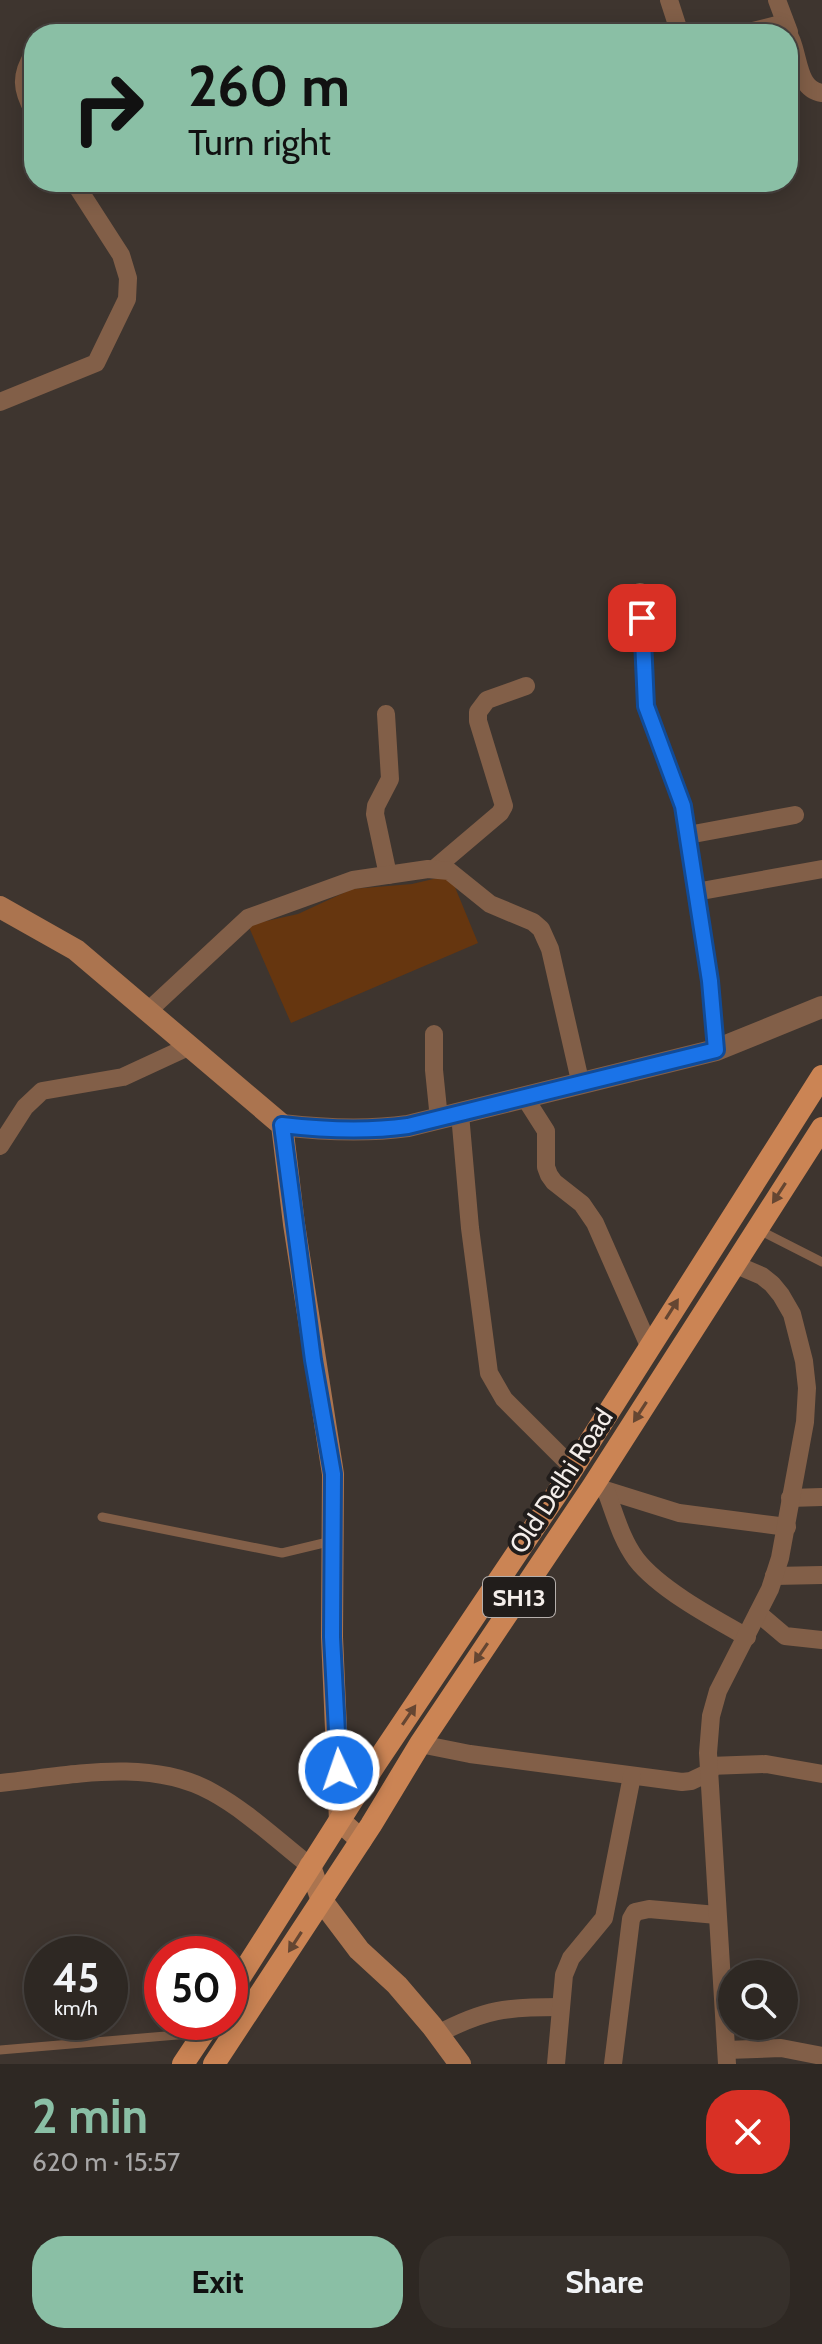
<!DOCTYPE html>
<html lang="en">
<head>
<meta charset="utf-8">
<style>
	:root { --surface:#2e2823; --page:#36302b; --text:#f1f3f6; --muted:#a7a6a6; --line:#494441; --accent:#8abfa5 }
	body { margin:0; font-family:Cabin,sans-serif; background:var(--page); color:var(--text); height:100vh; display:flex; flex-direction:column; font-size:30px; white-space:nowrap }
	* { box-sizing:border-box; margin:0 }
	p { font-size:26px; color:var(--muted) }
	.icon { flex:none; width:44px; height:44px; fill:none; stroke:currentColor; stroke-width:2; stroke-linecap:round; stroke-linejoin:round }
	.map { position:relative; height:2064px; overflow:hidden }
	.sheet { display:flex; flex-direction:column; background:var(--surface); flex:1 }
	.sheet>* { flex:none }
	.banner { position:absolute; left:24px; top:24px; width:774px; height:168px; border-radius:32px; box-shadow:0 4px 20px #0003,0 0 0 2px var(--line); background:#8abfa5; color:#111; overflow:hidden }
	.fabs { position:absolute; left:718px; top:1960px; display:grid; gap:16px }
	.fabs a { display:grid; place-items:center; width:80px; height:80px; border-radius:50%; background:var(--surface); box-shadow:0 4px 20px #0003,0 0 0 2px var(--line); font-size:40px }
	.speed { position:absolute; left:24px; top:1936px; display:flex; gap:16px; font-size:40px; font-weight:700; text-align:center }
	.speed>* { display:grid; place-content:center; width:104px; height:104px; border-radius:50%; background:var(--surface); box-shadow:0 4px 20px #0003,0 0 0 2px var(--line); line-height:1 }
	.speed small { font-size:20px; font-weight:400 }
	.speed .limit { border:12px solid #d22; background:#fff; color:#111 }
	.pin { position:absolute; display:grid; place-items:center; width:68px; height:68px; color:#fff; margin:-34px; border-radius:16px; box-shadow:0 4px 12px #0006 }
	.me { position:absolute; width:88px; margin:-44px; rotate:357deg; stroke-linejoin:round; filter:drop-shadow(0 0 6px #0008) }
	.turn { display:flex; align-items:center; gap:28px; height:168px; padding:0 32px; font-size:36px }
	.turn .icon { width:104px; height:104px; stroke-width:2.5 }
	.turn b { display:block; font-size:56px; line-height:68px }
	.round { display:grid; place-items:center; flex:none; width:84px; height:84px; border-radius:32px; background:var(--page) }
	.head { display:flex; align-items:center; justify-content:space-between; height:136px; padding:0 32px }
	h1 { font-size:48px; font-weight:800; line-height:60px; color:var(--accent) }
	.button { display:flex; gap:16px; margin-top:auto; padding:16px 32px }
	.button a { flex:1; height:92px; border-radius:32px; background:var(--accent); color:#111; font-size:32px; font-weight:800; line-height:92px; text-align:center }
	.button a+a { background:var(--page); color:var(--text) }
	.map>svg:first-child { display:block }
	.green { fill:#66360f }
	.lines { fill:none; stroke-linecap:round; stroke-linejoin:round }
	.service { stroke:#825f48; stroke-width:9 }
	.minor { stroke:#825f48; stroke-width:18 }
	.tertiary { stroke:#825f48; stroke-width:22 }
	.secondary { stroke:#ab744f; stroke-width:22 }
	.primary { stroke:#cb8454; stroke-width:22 }
	.oneway { fill:#654632 }
	.route-casing { stroke:#114b97; stroke-width:20 }
	.route { stroke:#1a73e8; stroke-width:14 }
	.labels { text-anchor:middle; dominant-baseline:central; stroke-width:8; stroke-linejoin:round; paint-order:stroke }
	.shield { fill:#211d1b; stroke:#b5afac; stroke-width:2 }
	.shield-label { font-size:24px; font-weight:bold; fill:#f4eeea }
	.street-label { font-size:26px; fill:#f4eeea; stroke:#211d1b }
</style>
</head>
<body>
<div class="map">
<svg width="822" height="2064" viewBox="0 0 822 2064">
	<rect width="100%" height="100%" fill="#3e352f"/>
	<!-- green -->
	<path class="green" d="M450,875L478,943L291,1023L248,925L298,914L352,889L412,884Z"/>
	<g class="lines">
		<!-- service -->
		<g class="service">
			<path d="M757,1229L822,1262"/>
			<path d="M102,1517L282,1553L332,1541"/>
			<path d="M0,2050L201,2033"/>
		</g>
		<!-- minor -->
		<g class="minor">
			<path d="M669,0L680,34"/>
			<path d="M777,0L789,32"/>
			<path d="M741,34L777,25L782,26C802,43 792,89 822,93"/>
			<path d="M34,53C20,75 21,89 34,112"/>
			<path d="M0,402L96,363L127,299L128,278L121,255L74,182"/>
			<path d="M640,592L646,706L683,806L710,981L716,1050"/>
			<path d="M386,714L390,779L376,806L375,814L388,875"/>
			<path d="M688,835L795,815"/>
			<path d="M434,869L500,813L504,806L478,721V712L487,700L526,686"/>
			<path d="M696,892L822,869"/>
			<path d="M148,1011L248,918L353,880L428,869L449,871L490,904L533,922L541,929L550,949L581,1085"/>
			<path d="M434,1034V1070L439,1119"/>
			<path d="M525,1098L546,1131V1167L549,1175L554,1182L582,1204L595,1223L649,1346"/>
			<path d="M460,1114L470,1228L489,1373L504,1399L573,1468"/>
			<path d="M0,1146L25,1107L42,1091L123,1077L190,1046"/>
			<path d="M599,1488L679,1513L787,1527"/>
			<path d="M606,1491C615,1514 621,1539 636,1559C659,1589 713,1618 747,1637"/>
			<path d="M790,1498L822,1497"/>
			<path d="M774,1576L822,1575"/>
			<path d="M758,1613L785,1636L822,1640"/>
			<path d="M420,1744L470,1754L682,1782L691,1781L710,1772"/>
			<path d="M709,1766L766,1764L822,1774"/>
			<path d="M0,1783C68,1776 149,1757 212,1792C247,1811 278,1841 310,1866"/>
			<path d="M438,2034C485,2009 507,2007 560,2007"/>
			<path d="M727,2050L781,2048L822,2056"/>
			<path d="M556,2064L564,1975L571,1958L604,1918L632,1776"/>
			<path d="M613,2064L631,1919L635,1912L649,1909L717,1915"/>
			<path d="M727,2064L708,1753L711,1716L718,1691L770,1589L780,1558L805,1422L807,1388L804,1361L792,1314L781,1295L772,1284L762,1276L734,1264"/>
		</g>
		<!-- tertiary -->
		<path class="tertiary" d="M282,1125C325,1130 365,1132 408,1126L716,1050L822,1007"/>
		<!-- secondary -->
		<g class="secondary">
			<path d="M0,907L76,950L282,1125L294,1224L333,1474L332,1637L340,1821L361,1840"/>
			<path d="M310,1866L322,1901L359,1950L397,1985L432,2026L460,2064"/>
		</g>
		<!-- primary -->
		<g class="primary">
			<path d="M230,1993L376,1763L556,1495L822,1076"/>
			<path d="M183,2064L211,2022"/>
			<path d="M214,2064L371,1825L420,1744L593,1486L822,1128"/>
		</g>
	</g>
	<!-- one-way arrows -->
	<defs><path id="oneway-solid" d="M-6-.8H1V-3.2L6.5 0L1 3.2V.8H-6Z" transform="scale(2)"/></defs>
	<g class="oneway">
		<use href="#oneway-solid" transform="translate(779 1193) rotate(123)"/>
		<use href="#oneway-solid" transform="translate(672 1309) rotate(-58)"/>
		<use href="#oneway-solid" transform="translate(640 1412) rotate(123)"/>
		<use href="#oneway-solid" transform="translate(481 1653) rotate(124)"/>
		<use href="#oneway-solid" transform="translate(409 1715) rotate(-56)"/>
		<use href="#oneway-solid" transform="translate(295 1942) rotate(123)"/>
	</g>
	<g class="lines">
		<defs>
			<path id="route" d="M339,1770L332,1637L333,1474L313,1360L282,1125C325,1130 365,1132 408,1126L716,1050L710,981L683,806L646,706L642,618"/>
		</defs>
		<!-- route casing -->
		<use href="#route" class="route-casing"/>
		<!-- route -->
		<use href="#route" class="route"/>
	</g>
	<g class="labels">
		<!-- shield labels -->
		<rect class="shield" x="483" y="1577" width="72" height="40" rx="6"/>
		<g class="shield-label">
			<text x="519" y="1597">SH13</text>
		</g>
		<!-- street labels -->
		<g class="street-label">
			<text transform="translate(561 1481) rotate(-57)">Old Delhi Road</text>
		</g>
	</g>
</svg>
<div class="fabs">
<a><svg class="icon" aria-label="search" viewBox="0 0 24 24"><circle cx="10" cy="10" r="6"/><path d="M15 15l6 6"/></svg></a>
</div>
<div class="speed"><div>45<small>km/h</small></div><div class="limit">50</div></div>
<div class="pin" style="left:642px;top:618px;background:#d93025"><svg class="icon" aria-label="arrive" viewBox="0 0 24 24"><path d="M6 21V4h12l-3 4 3 4H6"/></svg></div>
<svg class="me" style="left:339px;top:1770px" viewBox="-20 -20 40 40"><circle r="17" fill="#1a73e8" stroke="#fff" stroke-width="3"/><path d="M0-11L8 9 0 5-8 9z" fill="#fff"/></svg>
<div class="banner">
<div class="turn"><svg class="icon" aria-label="right" viewBox="0 0 24 24"><path d="M7 20v-9h11M14 6l5 5-5 5"/></svg><div><b>260 m</b>Turn right</div></div>
</div>
</div>
<section class="sheet">
<div class="head"><div><h1>2 min</h1><p>620 m · 15:57</p></div><a class="round" style="background:#d93025;color:#fff"><svg class="icon" aria-label="close" viewBox="0 0 24 24"><path d="M6 6l12 12M18 6L6 18"/></svg></a></div>
<div class="button"><a>Exit</a><a>Share</a></div>
</section>
</body>
</html>
